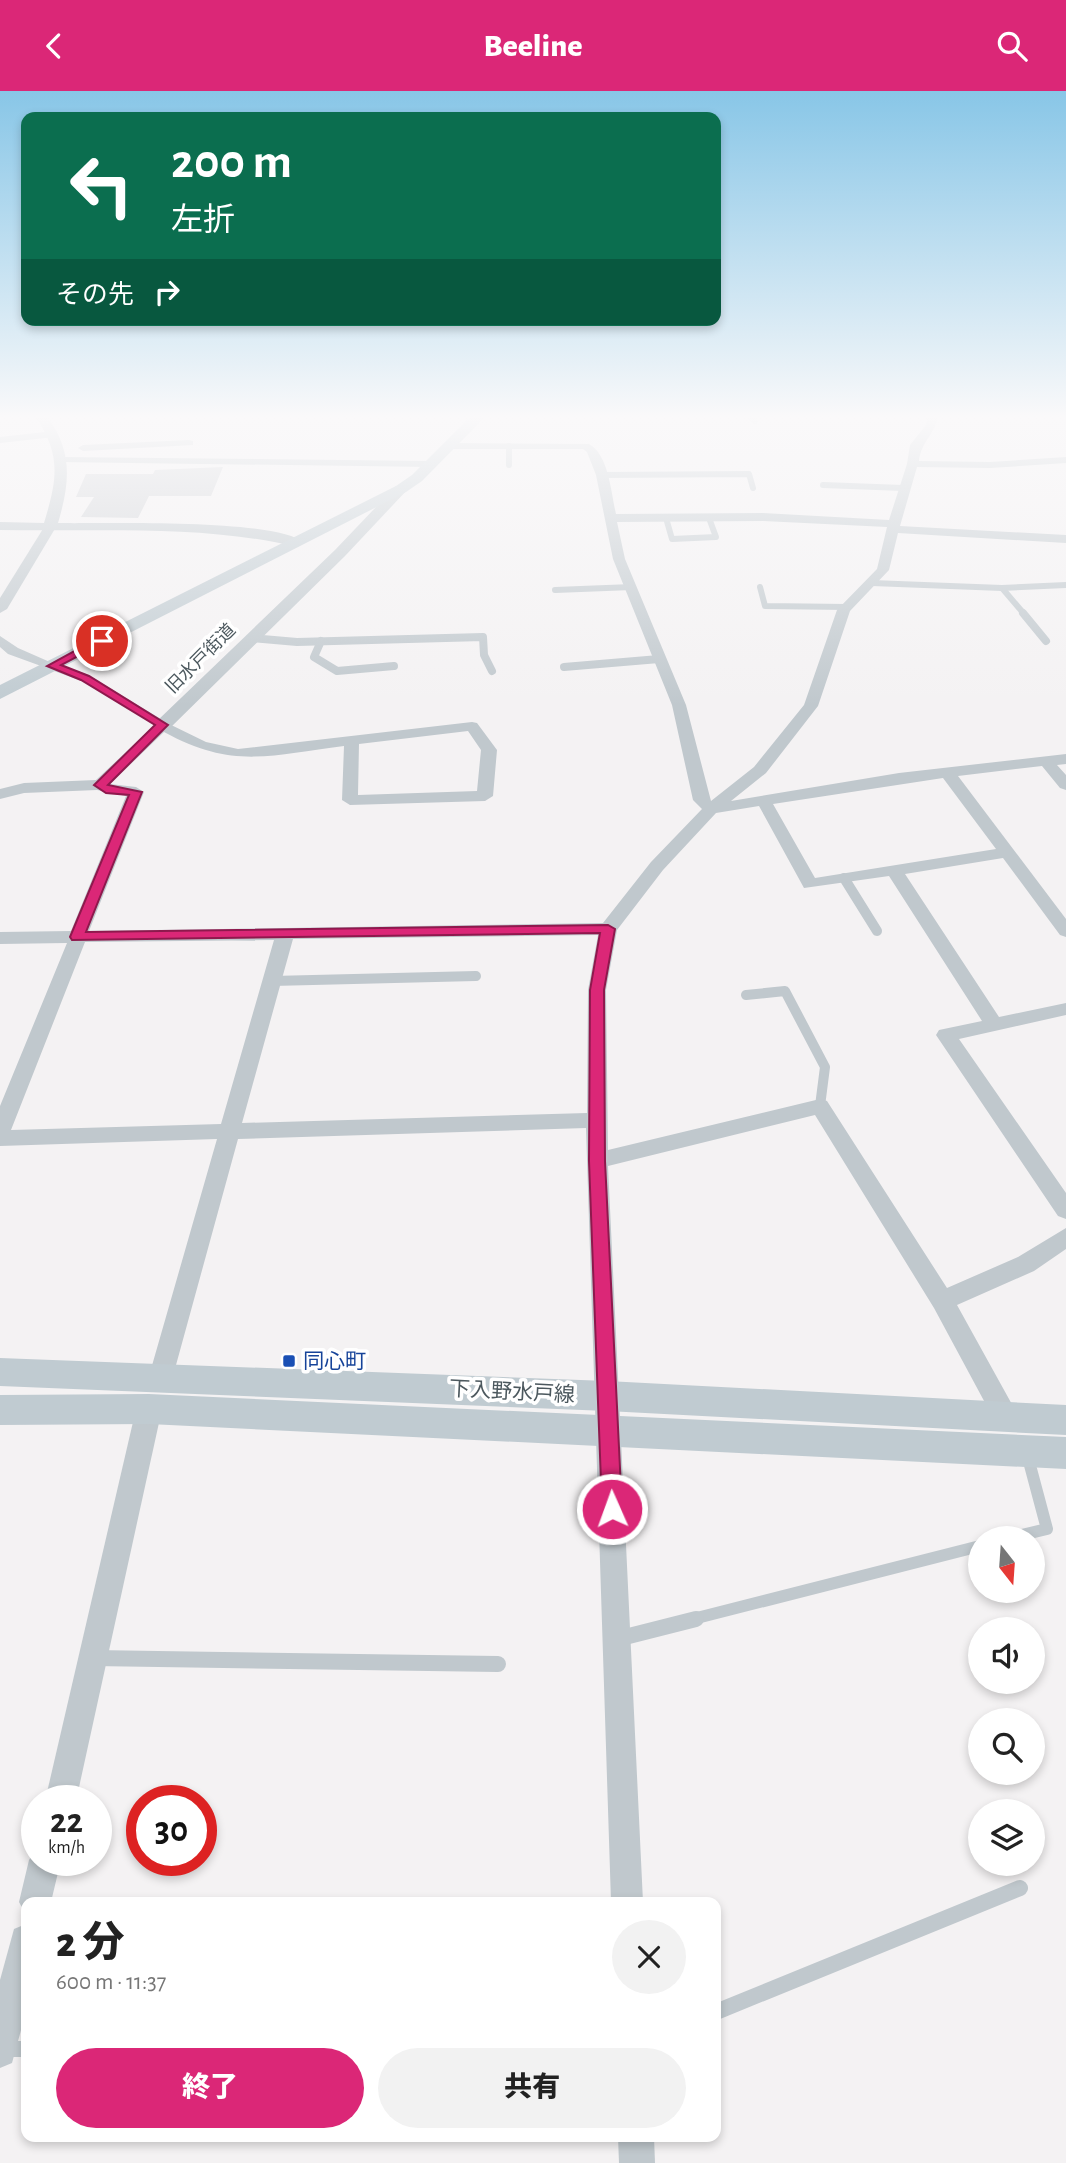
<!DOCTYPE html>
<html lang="ja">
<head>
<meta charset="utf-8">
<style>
	:root { --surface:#fff; --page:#f2f2f2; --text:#222; --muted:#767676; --accent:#db2777 }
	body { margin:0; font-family:"Alegreya Sans","Noto Sans JP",sans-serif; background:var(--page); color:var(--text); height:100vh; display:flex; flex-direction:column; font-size:26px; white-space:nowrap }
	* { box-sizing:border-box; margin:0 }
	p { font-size:23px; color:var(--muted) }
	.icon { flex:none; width:38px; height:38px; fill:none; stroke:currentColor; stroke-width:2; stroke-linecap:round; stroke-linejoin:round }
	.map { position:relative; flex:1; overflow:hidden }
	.drawer { position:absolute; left:21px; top:1806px; width:700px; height:245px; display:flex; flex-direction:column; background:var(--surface); border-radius:14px; box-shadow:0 4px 10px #0003 }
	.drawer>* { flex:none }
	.top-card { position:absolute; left:21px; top:21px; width:700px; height:214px; border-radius:14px; box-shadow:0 4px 10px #0003; background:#0b6e4f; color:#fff; overflow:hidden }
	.needle { width:46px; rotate:163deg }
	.fabs { position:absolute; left:968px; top:1435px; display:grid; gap:14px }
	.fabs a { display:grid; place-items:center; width:77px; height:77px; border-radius:50%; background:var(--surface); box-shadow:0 4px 10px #0003; font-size:35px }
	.speed { position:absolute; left:21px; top:1694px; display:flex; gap:14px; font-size:35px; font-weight:700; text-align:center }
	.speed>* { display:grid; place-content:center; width:91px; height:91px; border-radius:50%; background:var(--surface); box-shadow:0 4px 10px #0003; line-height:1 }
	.speed small { font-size:18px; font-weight:400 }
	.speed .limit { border:10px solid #d22; background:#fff; color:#111 }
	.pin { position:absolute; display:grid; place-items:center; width:60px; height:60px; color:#fff; margin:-30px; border:4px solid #fff; border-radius:50%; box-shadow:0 2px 7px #0007 }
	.me { position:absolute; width:77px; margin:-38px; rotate:358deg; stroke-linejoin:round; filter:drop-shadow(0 0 5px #0008) }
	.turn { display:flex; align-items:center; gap:24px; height:147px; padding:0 35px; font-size:32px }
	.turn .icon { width:91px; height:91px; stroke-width:2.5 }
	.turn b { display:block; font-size:49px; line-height:60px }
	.then { display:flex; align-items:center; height:66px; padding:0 35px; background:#0003; gap:14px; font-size:26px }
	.round { display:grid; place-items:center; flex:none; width:74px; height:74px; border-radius:37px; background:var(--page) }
	.headline { display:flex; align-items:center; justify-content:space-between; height:119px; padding:0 35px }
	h1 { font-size:42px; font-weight:800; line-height:52px }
	.button { display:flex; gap:14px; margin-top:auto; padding:14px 35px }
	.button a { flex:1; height:80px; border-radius:42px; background:var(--accent); color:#fff; font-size:28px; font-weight:800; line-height:80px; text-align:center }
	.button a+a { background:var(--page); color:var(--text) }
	header { display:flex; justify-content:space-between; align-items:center; height:91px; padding:0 35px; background:var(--accent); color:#fff; font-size:32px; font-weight:800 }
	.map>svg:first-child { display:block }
	.building { fill:#cdd0d4 }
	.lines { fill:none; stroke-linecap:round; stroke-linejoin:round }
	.service-far4 { stroke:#c0c8cd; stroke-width:6 }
	.service-far3 { stroke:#c0c8cd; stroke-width:8 }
	.service-far2 { stroke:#c0c8cd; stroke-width:10 }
	.service-far1 { stroke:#c0c8cd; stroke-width:12 }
	.service { stroke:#c0c8cd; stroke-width:16 }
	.minor { fill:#c0c8cd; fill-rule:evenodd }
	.tertiary { fill:#c0c8cd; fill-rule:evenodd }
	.secondary { fill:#c0cbd1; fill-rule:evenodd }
	.route { fill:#db2777; stroke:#8e194d; stroke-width:2 }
	.transit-dot { fill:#1a4fb4; stroke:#fff; stroke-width:2.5 }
	.labels { text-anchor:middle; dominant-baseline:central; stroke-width:7; stroke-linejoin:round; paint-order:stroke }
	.far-street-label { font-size:18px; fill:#4c585e; stroke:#fff }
	.transit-label { font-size:21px; fill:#164399; stroke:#fff; text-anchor:start }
	.street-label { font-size:21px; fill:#4c585e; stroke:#fff }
</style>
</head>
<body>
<header><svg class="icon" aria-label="back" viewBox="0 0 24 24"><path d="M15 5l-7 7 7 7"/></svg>Beeline<svg class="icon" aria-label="search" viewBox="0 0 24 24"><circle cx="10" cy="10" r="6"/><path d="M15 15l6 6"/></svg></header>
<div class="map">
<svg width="1066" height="2072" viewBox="0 0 1066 2072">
	<rect width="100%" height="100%" fill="#f4f2f3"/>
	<!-- building -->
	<path class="building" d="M223,376L211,405H149L138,427L81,426L94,406H76L86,383H153L155,379Z"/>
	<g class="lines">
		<!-- service-far4 -->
		<g class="service-far4">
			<path d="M750,325L755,330"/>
			<path d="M0,349L54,343"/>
			<path d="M509,355V374"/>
			<path d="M602,384L749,383L753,397"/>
			<path d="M823,394L903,397"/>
			<path d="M666,427L672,448L716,446L709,427"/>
			<path d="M872,492L1002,497L1025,524"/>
			<path d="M760,496L765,515L847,516"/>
			<path d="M1002,497L1066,494"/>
			<path d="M555,499L632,496"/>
		</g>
		<!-- service-far3 -->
		<g class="service-far3">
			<path d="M1023,522L1046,550"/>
			<path d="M251,547L297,551L483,546L484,564L492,580"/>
			<path d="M321,550L314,566L337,580L394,575"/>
			<path d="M52,575L85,587L163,634"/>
			<path d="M564,576L659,568"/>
		</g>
		<!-- service-far2 -->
		<g class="service-far2">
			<path d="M844,787L877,840"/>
			<path d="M272,890L476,885"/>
			<path d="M746,904L785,900L825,976L820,1015"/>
		</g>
		<!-- service-far1 -->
		<g class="service-far1">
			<path d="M1009,1447L1047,1438L1027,1363"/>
			<path d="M689,1529L980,1455"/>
		</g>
		<!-- service -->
		<g class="service">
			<path d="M617,1548L696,1528"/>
			<path d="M93,1567L498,1573"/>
			<path d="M716,1921L1020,1797"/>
			<path d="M3,1958H26"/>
		</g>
		<!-- minor -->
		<g class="minor">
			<path d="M928,325H938C935,343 921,351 919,370L990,371L1066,366V372L990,377L917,376L900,435L1066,444V452L898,442L889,479L850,520L818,615L766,682L731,710L899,682L1066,663V673L1057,674L1066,684V699L1060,697L1042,675L958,685L1066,828V846L1060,844L1003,767L905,783L999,926L1066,912V924L959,948L1066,1102V1128L1058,1125L936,944L939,939L982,930L889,785L804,797L759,715L716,722L663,779L617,839L606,899L608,1059L820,1008L827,1010L947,1197L1018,1166L1066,1137V1158L1034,1180L957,1214L1019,1326L1015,1334L1006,1337L997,1334L934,1217L815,1024L608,1075L643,1811H611L586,1037L238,1048L173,1285L170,1293L161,1296L152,1293L149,1285L217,1048L0,1055V1015L67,852L0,853V841L71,840L126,705L97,699L24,702L0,708V698L24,692L96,689L158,631L163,630L206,651L238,658L472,631L477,632L497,659L493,705L485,710L350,714L342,709L344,655C271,664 233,679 164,641L110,693L136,696L144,701L89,840L603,832L651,771L702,718L693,709L672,614L613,468L596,384L587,361L583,358H451L446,355L451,352L589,353C609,364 611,402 616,423L763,422L889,429L907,373L910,354L926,334ZM763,430L887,436L877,478L837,519L804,614L754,676L711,710L686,614L625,468L617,431ZM468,640L481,659L477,700L358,704L359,653ZM943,687L996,758L815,787L773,713ZM598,844L588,899L587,1022L242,1032L293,848ZM274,849L221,1033L11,1039L85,851Z"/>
			<path d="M189,349L193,350V354L83,360L78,357L83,354Z"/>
			<path d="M63,366L432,370L438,373L432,376L59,371V367Z"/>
			<path d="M46,433L56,436L7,518L0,522V507Z"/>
			<path d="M0,545L18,557L59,575L52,579L8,563L0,556Z"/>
			<path d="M149,1307L158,1310L162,1318L76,1710H45L136,1318L140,1310Z"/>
			<path d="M37,1756V1769H61L51,1811H26V1824L19,1811L29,1769Z"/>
			<path d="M26,1833V1921L12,1972L0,1977V1889L14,1838Z"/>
			<path d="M618,2046H654L655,2072H619Z"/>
		</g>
		<!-- tertiary -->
		<g class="tertiary">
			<path d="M35,325H47C73,361 70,391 58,432C103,433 277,427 304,452L297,456C203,433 97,441 0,439V431L44,432C57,389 62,364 35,325Z"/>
			<path d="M396,395L408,398L345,465L169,638H157L154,634L157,630L335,459Z"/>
		</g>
		<!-- secondary -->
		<g class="secondary">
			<path d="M471,325H486L422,390L406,401L0,608V594L396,395L412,384Z"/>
			<path d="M0,1267L607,1290L1066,1314V1344L607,1320L0,1295Z"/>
			<path d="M149,1303L1066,1346V1378L149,1333L0,1334V1304Z"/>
		</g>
	</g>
	<!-- sky -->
	<linearGradient id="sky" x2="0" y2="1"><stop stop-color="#88c6e7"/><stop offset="0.53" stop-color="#faf9fa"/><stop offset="1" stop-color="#faf9fa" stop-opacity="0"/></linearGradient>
	<rect width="1066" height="615" fill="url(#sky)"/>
	<!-- route -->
	<path class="route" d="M98,547L107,550L61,574L89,585L168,634L108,694L142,701L86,841L608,834L615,838L604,899L605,1070L622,1418L619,1424L612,1427L605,1424L602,1418L589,1070L590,899L600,842L72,849L70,846L129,704L106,702L94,694L155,634L81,589L47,575Z"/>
	<!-- markers -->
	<rect class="transit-dot" x="282" y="1263" width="14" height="14" rx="3.5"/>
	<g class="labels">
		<!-- far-street labels -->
		<g class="far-street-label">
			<text transform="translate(201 568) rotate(-45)">旧水戸街道</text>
		</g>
		<!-- transit labels -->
		<g class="transit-label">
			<text x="303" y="1270">同心町</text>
		</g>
		<!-- street labels -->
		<g class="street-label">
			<text transform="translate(512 1301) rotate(3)">下入野水戸線</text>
		</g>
	</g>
</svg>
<div class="fabs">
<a><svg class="needle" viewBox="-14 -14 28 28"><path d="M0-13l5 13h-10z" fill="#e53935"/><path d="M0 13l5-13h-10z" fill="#767676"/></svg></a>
<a><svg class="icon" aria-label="sound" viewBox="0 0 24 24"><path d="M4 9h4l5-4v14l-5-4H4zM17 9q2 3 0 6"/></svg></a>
<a><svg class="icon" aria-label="search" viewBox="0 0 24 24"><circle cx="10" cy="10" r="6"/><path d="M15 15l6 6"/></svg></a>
<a><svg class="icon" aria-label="layers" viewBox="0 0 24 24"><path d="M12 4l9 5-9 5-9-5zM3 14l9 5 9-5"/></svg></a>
</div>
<div class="speed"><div>22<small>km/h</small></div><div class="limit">30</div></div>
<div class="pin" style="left:102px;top:550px;background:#d93025"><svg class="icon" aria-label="arrive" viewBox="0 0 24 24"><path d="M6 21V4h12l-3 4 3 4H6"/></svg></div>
<svg class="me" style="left:612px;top:1418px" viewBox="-20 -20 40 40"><circle r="17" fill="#db2777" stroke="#fff" stroke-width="3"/><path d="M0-11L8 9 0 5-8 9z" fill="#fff"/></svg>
<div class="top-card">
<div class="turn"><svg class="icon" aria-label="left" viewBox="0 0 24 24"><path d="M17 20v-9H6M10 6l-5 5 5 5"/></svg><div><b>200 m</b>左折</div></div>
<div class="then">その先<svg class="icon" aria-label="right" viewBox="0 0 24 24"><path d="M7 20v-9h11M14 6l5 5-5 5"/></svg></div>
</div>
<section class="drawer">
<div class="headline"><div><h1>2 分</h1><p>600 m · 11:37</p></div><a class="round"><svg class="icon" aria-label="close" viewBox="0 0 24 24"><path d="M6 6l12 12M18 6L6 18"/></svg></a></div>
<div class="button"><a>終了</a><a>共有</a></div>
</section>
</div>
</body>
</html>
